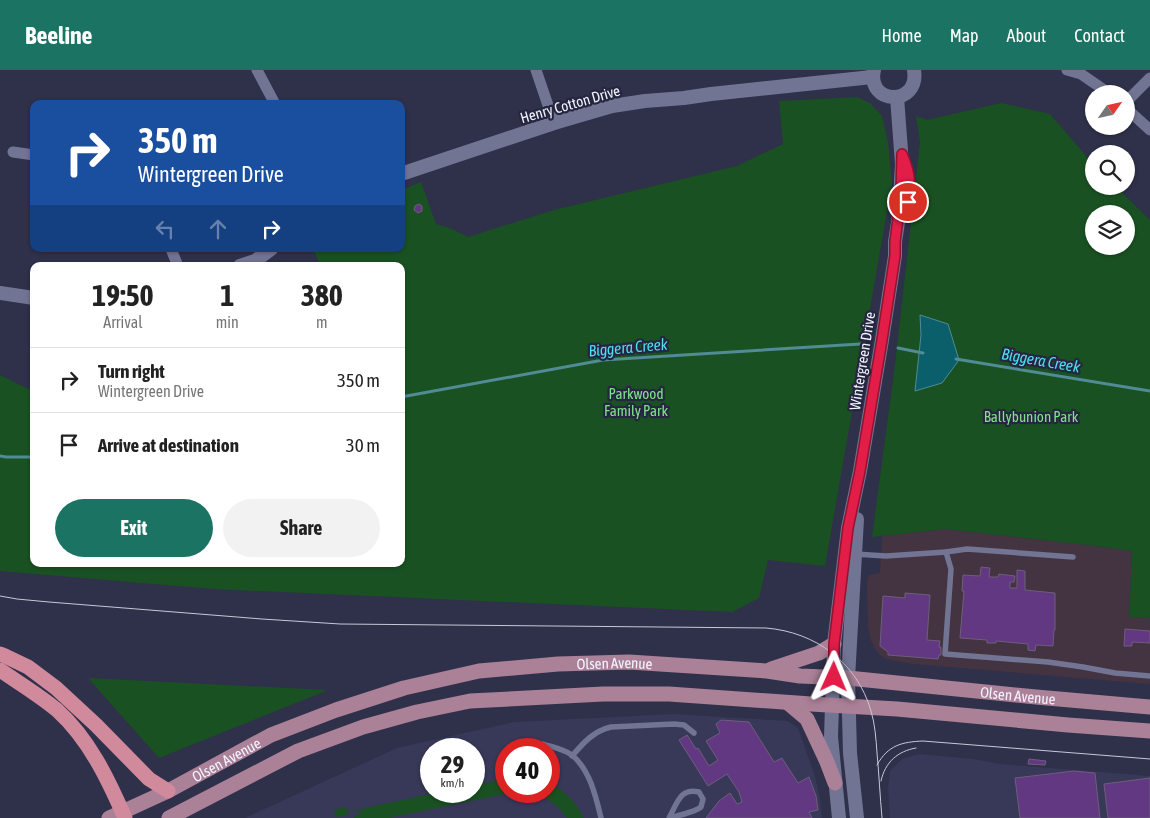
<!DOCTYPE html>
<html lang="en">
<head>
<meta charset="utf-8">
<style>
	:root { --surface:#fff; --page:#f2f2f2; --text:#222; --muted:#767676; --line:#e0e0e0; --accent:#1b7363 }
	body { margin:0; font-family:"Asap Condensed",sans-serif; background:var(--page); color:var(--text); height:100vh; display:flex; flex-direction:column; font-size:19px; white-space:nowrap }
	* { box-sizing:border-box; margin:0 }
	p { font-size:16px; color:var(--muted) }
	.icon { flex:none; width:28px; height:28px; fill:none; stroke:currentColor; stroke-width:2; stroke-linecap:round; stroke-linejoin:round }
	.map { position:relative; flex:1; overflow:hidden }
	.side { position:absolute; left:30px; top:192px; width:375px; height:305px; display:flex; flex-direction:column; background:var(--surface); border-radius:10px; box-shadow:0 1px 4px #0004 }
	.side>* { flex:none }
	.guide { position:absolute; left:30px; top:30px; width:375px; height:152px; border-radius:10px; box-shadow:0 1px 4px #0004; background:#1a4fa0; color:#fff; overflow:hidden }
	.needle { width:32px; rotate:56deg }
	.controls { position:absolute; left:1085px; top:15px; display:grid; gap:10px }
	.controls a { display:grid; place-items:center; width:50px; height:50px; border-radius:50%; background:var(--surface); box-shadow:0 1px 4px #0004; font-size:25px }
	.speed { position:absolute; left:420px; top:668px; display:flex; gap:10px; font-size:25px; font-weight:700; text-align:center }
	.speed>* { display:grid; place-content:center; width:65px; height:65px; border-radius:50%; background:var(--surface); box-shadow:0 1px 4px #0004; line-height:1 }
	.speed small { font-size:12px; font-weight:400 }
	.speed .limit { border:8px solid #d22; background:#fff; color:#111 }
	.pin { position:absolute; display:grid; place-items:center; width:42px; height:42px; color:#fff; margin:-21px; border:2px solid #fff; border-radius:50%; box-shadow:0 1px 5px #0007 }
	.me { position:absolute; width:55px; margin:-28px; rotate:1deg; stroke-linejoin:round; filter:drop-shadow(0 0 4px #0008) }
	.turn { display:flex; align-items:center; gap:18px; height:105px; padding:0 25px; font-size:22px }
	.turn .icon { width:65px; height:65px; stroke-width:2.5 }
	.turn b { display:block; font-size:35px; line-height:42px }
	.lanes { display:flex; align-items:center; height:48px; padding:0 25px; background:#0003; justify-content:center; gap:25px; direction:ltr }
	.lanes .off { opacity:.35 }
	.eta { display:flex; justify-content:space-evenly; align-items:center; height:85px; text-align:center }
	.eta b { font-size:30px; font-weight:700; line-height:35px }
	.button { display:flex; gap:10px; margin-top:auto; padding:10px 25px }
	.button a { flex:1; height:58px; border-radius:30px; background:var(--accent); color:#fff; font-size:20px; font-weight:700; line-height:58px; text-align:center }
	.button a+a { background:var(--page); color:var(--text) }
	ul { padding:0; list-style:none }
	li { display:flex; align-items:center; gap:15px; height:65px; padding:0 25px; border-top:1px solid var(--line) }
	li div { flex:1 }
	li b { display:block; font-size:19px }
	li em { font-style:normal }
	header { display:flex; align-items:center; gap:30px; box-sizing:border-box; height:70px; padding:0 25px; background:var(--accent); color:#fff }
	header strong { font-size:24px }
	nav { display:flex; gap:28px; margin-inline-start:auto; font-size:18px }
	.map>svg:first-child { display:block }
	.commercial { fill:#443441 }
	.built { fill:#383858; fill-rule:evenodd }
	.green { fill:#1a5122; fill-rule:evenodd }
	.water { fill:#0a5f6a; stroke:#508b96 }
	.lines { fill:none; stroke-linecap:round; stroke-linejoin:round }
	.stream { stroke:#508b96; stroke-width:3 }
	.building { fill:#633882; stroke:#6d5e7a }
	.service { stroke:#727493; stroke-width:5.5 }
	.minor { stroke:#727493; stroke-width:11 }
	.tertiary { stroke:#727493; stroke-width:14 }
	.primary { stroke:#ab8198; stroke-width:15 }
	.motorway { stroke:#d1899c; stroke-width:15 }
	.tram { stroke:#c7c8d7; stroke-width:1 }
	.route-casing { stroke:#92132f; stroke-width:12 }
	.route { stroke:#e11d48; stroke-width:9 }
	.labels { text-anchor:middle; dominant-baseline:central; stroke-width:4.5; stroke-linejoin:round; paint-order:stroke }
	.street-label { font-size:15px; fill:#f2f3fe; stroke:#25263f }
	.park-label { font-size:15px; fill:#80e189; stroke:#25263f }
	.water-label { font-size:16px; font-style:italic; fill:#4fdef3; stroke:#25263f }
</style>
</head>
<body>
<header>
<strong>Beeline</strong>
<nav><a>Home</a><a>Map</a><a>About</a><a>Contact</a></nav>
</header>
<div class="map">
<svg width="1150" height="748" viewBox="0 0 1150 748">
	<rect width="100%" height="100%" fill="#2f304a"/>
	<!-- commercial -->
	<path class="commercial" d="M946,459L1087,475L1132,481L1129,547L1150,548V614L913,594L885,589L877,582L871,571L868,557L867,510L869,505L880,503L882,466Z"/>
	<!-- built -->
	<g class="built">
		<path d="M673,644L788,651L798,658L815,706L820,729L822,748H245L397,678L514,652ZM431,679H474V721H431ZM506,679H549V721H506Z"/>
		<path d="M919,684L974,689L1000,694L1150,706V748H890L888,718L890,701L902,689Z"/>
	</g>
	<!-- green -->
	<g class="green">
		<path d="M857,27L870,33L882,46L888,72L892,113L825,496L768,490L759,528L732,542L213,519L0,501V305L34,322V494H401V196H321L313,179H401V120L421,112L436,154L450,158L468,167L554,140L737,96L783,74L779,31Z"/>
		<path d="M1001,33L1050,44L1094,95V116H1115L1150,150V548L1129,547L1132,481L1087,475L946,459L872,467L895,295L920,72L916,46L927,50ZM1094,144H1126V176H1094Z"/>
		<path d="M88,608L328,620L159,688Z"/>
		<path d="M506,709V721H549V713C565,721 576,732 584,748H567C554,728 533,720 510,723L388,748H353L364,740L347,743V745L336,747L334,740L346,737L347,742L445,721H474V715Z"/>
	</g>
	<!-- water -->
	<path class="water" d="M920,245L948,254L959,290L942,313L915,321L921,265Z"/>
	<g class="lines">
		<!-- stream -->
		<g class="stream">
			<path d="M898,278L923,283"/>
			<path d="M956,289L1150,321"/>
			<path d="M401,327L603,290L860,274"/>
			<path d="M0,386L6,387H34"/>
		</g>
	</g>
	<!-- building -->
	<g class="building">
		<path d="M419,134L422,136V141L418,143L414,140L415,136Z"/>
		<path d="M981,497L990,498L989,507H998L999,504L1015,506L1014,512H1010V518H1017V500L1025,501V520L1055,523V560H1054L1053,576L1036,575L1035,581L1028,580V574L996,571V573H987V570L960,568L964,521H962L963,505L980,506Z"/>
		<path d="M905,523L930,525L927,570L940,571L939,577H941V585H939L938,589L888,585V582L880,576L883,526L905,528Z"/>
		<path d="M1125,559L1150,561V573L1132,572V576H1124Z"/>
		<path d="M721,650L749,652L774,692L782,688L798,713L809,707L816,726L818,740L809,742L812,748H706L719,731L730,723L737,734L742,732L739,722L727,704L708,716L679,670L687,665L696,679L698,678L709,696L718,690L706,671L720,663L716,654Z"/>
		<path d="M1029,689L1046,691L1045,695L1028,694Z"/>
		<path d="M1074,701L1095,703L1100,748H1020L1015,708Z"/>
		<path d="M1150,708V748H1108L1104,714Z"/>
	</g>
	<g class="lines">
		<!-- service -->
		<g class="service">
			<path d="M946,482L951,499L945,584L1048,592L1083,597L1115,603L1150,606"/>
			<path d="M855,484L886,486L946,482L967,479L1073,487"/>
			<path d="M543,674C552,677 563,679 572,685C590,700 596,727 601,748"/>
			<path d="M572,686C584,672 594,661 611,657L674,654L684,655L694,663"/>
			<path d="M669,748C677,734 680,717 699,722L703,729L701,737C693,743 681,744 672,748"/>
		</g>
		<!-- minor -->
		<g class="minor">
			<path d="M257,0L275,34"/>
			<path d="M536,0L554,53"/>
			<path d="M1067,0L1081,4L1110,24"/>
			<path d="M1126,32L1150,8"/>
			<path d="M1126,38L1150,60"/>
			<path d="M13,82L34,85"/>
			<path d="M171,179L178,196"/>
		</g>
		<!-- tertiary -->
		<g class="tertiary">
			<path d="M874,0C866,35 920,37 914,0"/>
			<path d="M401,104L554,53L612,36L645,31L684,28L711,24L872,7"/>
			<path d="M240,196L255,191L271,179"/>
			<path d="M0,223L34,228"/>
			<path d="M839,748L831,667L834,574L848,458L860,401L882,270L895,186V172L899,146L902,94L897,27"/>
			<path d="M857,748L850,683L848,608L857,449"/>
		</g>
		<!-- primary -->
		<g class="primary">
			<path d="M771,599L819,583L834,574"/>
			<path d="M788,633L807,649L827,692L835,713"/>
			<path id="s1" d="M109,748L168,721L271,665L336,640L404,618L479,601L558,594L629,592L767,601L800,606L848,608L1036,627L1150,637"/>
			<path d="M169,748L298,681L363,657L417,642L470,631L603,624H669L811,634L897,639L1068,655L1150,661"/>
		</g>
		<!-- motorway -->
		<g class="motorway">
			<path d="M0,584L5,586L28,597L56,618L96,655L149,709L168,721"/>
			<path d="M0,600C19,613 39,625 57,640C89,669 108,709 125,748"/>
		</g>
		<!-- tram -->
		<g class="tram">
			<path d="M0,526L17,529L49,532L262,549L340,554L766,558C815,562 857,592 871,641C875,654 876,669 877,683C879,704 880,726 882,748"/>
			<path d="M877,695C888,675 902,672 923,671L1150,689"/>
			<path d="M881,711C885,692 898,681 916,678"/>
		</g>
	</g>
	<g class="lines">
		<defs>
			<path id="route" d="M834,607V574L848,458L860,401L882,270L895,186V172L901,125L902,84C910,102 911,113 908,132"/>
		</defs>
		<!-- route casing -->
		<use href="#route" class="route-casing"/>
		<!-- route -->
		<use href="#route" class="route"/>
	</g>
	<g class="labels">
		<!-- street labels -->
		<g class="street-label">
			<text transform="translate(570 34) rotate(-16)">Henry Cotton Drive</text>
			<text transform="translate(862 291) rotate(-81)">Wintergreen Drive</text>
			<text stroke="none"><textPath href="#s1" startOffset="536">Olsen Avenue</textPath></text>
			<text stroke="none"><textPath href="#s1" startOffset="941">Olsen Avenue</textPath></text>
			<text stroke="none"><textPath href="#s1" startOffset="131">Olsen Avenue</textPath></text>
		</g>
		<!-- park labels -->
		<g class="park-label">
			<text x="636" y="323">Parkwood<tspan x="636" dy="17">Family Park</tspan></text>
			<text x="1031" y="346">Ballybunion Park</text>
		</g>
		<!-- water labels -->
		<g class="water-label">
			<text transform="translate(628 277) rotate(-5)">Biggera Creek</text>
			<text transform="translate(1041 290) rotate(10)">Biggera Creek</text>
		</g>
	</g>
</svg>
<div class="controls">
<a><svg class="needle" viewBox="-14 -14 28 28"><path d="M0-13l5 13h-10z" fill="#e53935"/><path d="M0 13l5-13h-10z" fill="#767676"/></svg></a>
<a><svg class="icon" aria-label="search" viewBox="0 0 24 24"><circle cx="10" cy="10" r="6"/><path d="M15 15l6 6"/></svg></a>
<a><svg class="icon" aria-label="layers" viewBox="0 0 24 24"><path d="M12 4l9 5-9 5-9-5zM3 14l9 5 9-5"/></svg></a>
</div>
<div class="speed"><div>29<small>km/h</small></div><div class="limit">40</div></div>
<div class="pin" style="left:908px;top:132px;background:#d93025"><svg class="icon" aria-label="arrive" viewBox="0 0 24 24"><path d="M6 21V4h12l-3 4 3 4H6"/></svg></div>
<svg class="me" style="left:834px;top:607px" viewBox="-20 -20 40 40"><path d="M0-17L14 15 0 8-14 15z" fill="#e11d48" stroke="#fff" stroke-width="4"/></svg>
<div class="guide">
<div class="turn"><svg class="icon" aria-label="right" viewBox="0 0 24 24"><path d="M7 20v-9h11M14 6l5 5-5 5"/></svg><div><b>350 m</b>Wintergreen Drive</div></div>
<div class="lanes"><svg class="icon off" aria-label="left" viewBox="0 0 24 24"><path d="M17 20v-9H6M10 6l-5 5 5 5"/></svg><svg class="icon off" aria-label="ahead" viewBox="0 0 24 24"><path d="M12 20V5M6 11l6-6 6 6"/></svg><svg class="icon" aria-label="right" viewBox="0 0 24 24"><path d="M7 20v-9h11M14 6l5 5-5 5"/></svg></div>
</div>
<section class="side">
<div class="eta">
<div><b>19:50</b><p>Arrival</p></div>
<div><b>1</b><p>min</p></div>
<div><b>380</b><p>m</p></div>
</div>
<ul>
<li><svg class="icon" aria-label="right" viewBox="0 0 24 24"><path d="M7 20v-9h11M14 6l5 5-5 5"/></svg><div><b>Turn right</b><p>Wintergreen Drive</p></div><em>350 m</em></li>
<li><svg class="icon" aria-label="arrive" viewBox="0 0 24 24"><path d="M6 21V4h12l-3 4 3 4H6"/></svg><div><b>Arrive at destination</b></div><em>30 m</em></li>
</ul>
<div class="button"><a>Exit</a><a>Share</a></div>
</section>
</div>
</body>
</html>
